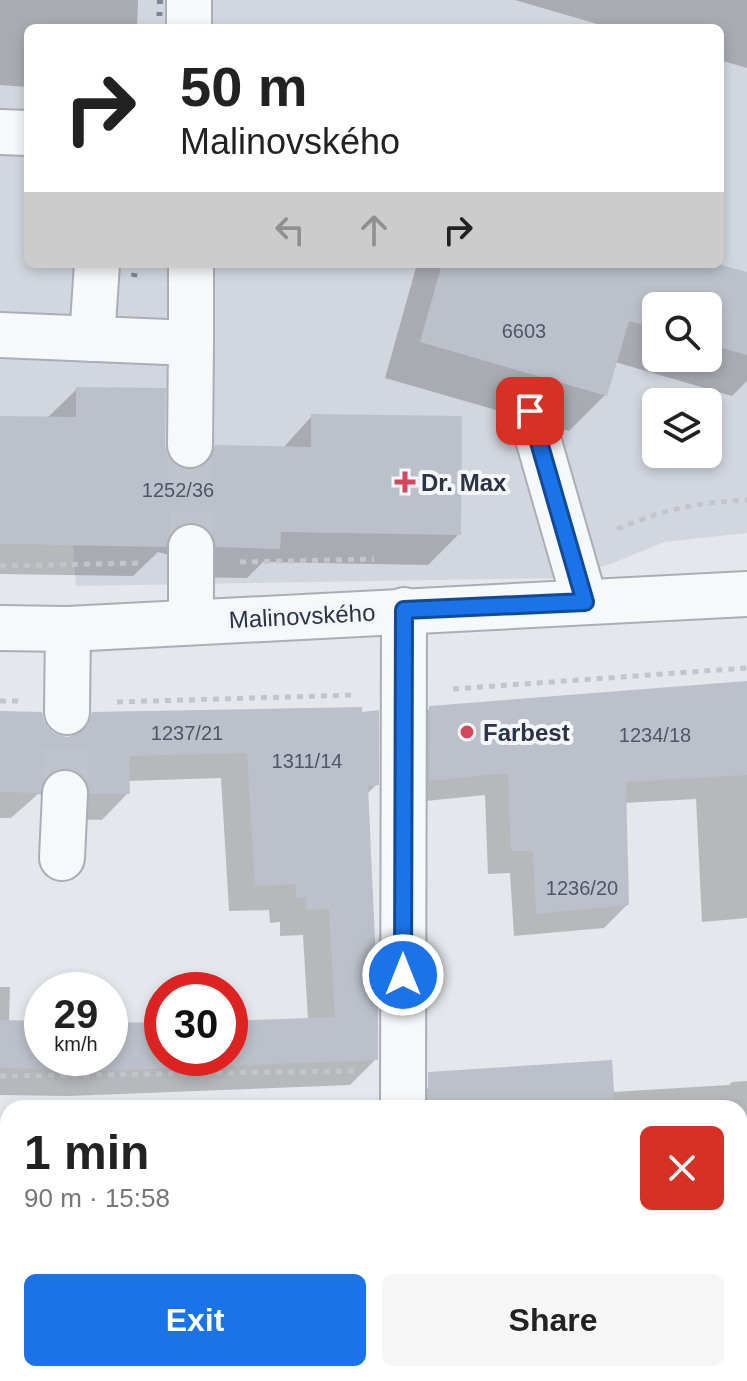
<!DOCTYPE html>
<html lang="en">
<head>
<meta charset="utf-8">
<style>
	:root { --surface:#fff; --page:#f6f6f6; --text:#222; --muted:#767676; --accent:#1a73e8 }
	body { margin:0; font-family:Arial,sans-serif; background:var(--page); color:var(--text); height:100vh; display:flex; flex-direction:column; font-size:30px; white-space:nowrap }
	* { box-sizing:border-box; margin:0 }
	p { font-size:26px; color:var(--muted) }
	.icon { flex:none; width:44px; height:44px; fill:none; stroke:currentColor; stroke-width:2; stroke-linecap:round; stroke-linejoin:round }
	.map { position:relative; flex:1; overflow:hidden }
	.side { position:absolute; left:0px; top:1100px; width:748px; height:282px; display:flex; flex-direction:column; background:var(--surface); border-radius:24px 24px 0 0; box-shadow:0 4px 12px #0003 }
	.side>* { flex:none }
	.guide { position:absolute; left:24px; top:24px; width:700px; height:244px; border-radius:12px; box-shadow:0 4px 12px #0003; background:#fff; color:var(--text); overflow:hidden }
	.tools { position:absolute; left:642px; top:292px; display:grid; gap:16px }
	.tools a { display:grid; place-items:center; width:80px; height:80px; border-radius:12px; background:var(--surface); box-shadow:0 4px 12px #0003; font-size:40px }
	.speed { position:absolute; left:24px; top:972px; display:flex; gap:16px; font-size:40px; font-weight:700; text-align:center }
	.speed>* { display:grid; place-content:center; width:104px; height:104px; border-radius:50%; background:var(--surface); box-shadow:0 4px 12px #0003; line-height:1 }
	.speed small { font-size:20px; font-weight:400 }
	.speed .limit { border:12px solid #d22; background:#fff; color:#111 }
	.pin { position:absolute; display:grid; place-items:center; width:68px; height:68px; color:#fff; margin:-34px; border-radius:16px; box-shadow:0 4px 12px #0006 }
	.me { position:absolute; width:88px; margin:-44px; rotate:0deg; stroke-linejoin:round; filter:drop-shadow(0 0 6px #0008) }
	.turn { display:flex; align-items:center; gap:28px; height:168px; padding:0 24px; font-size:36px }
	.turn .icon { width:104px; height:104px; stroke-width:2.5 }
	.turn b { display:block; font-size:56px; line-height:68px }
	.lanes { display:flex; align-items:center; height:76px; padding:0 24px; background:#0003; justify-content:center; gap:40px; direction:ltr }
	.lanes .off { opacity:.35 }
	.round { display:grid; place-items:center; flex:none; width:84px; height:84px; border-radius:12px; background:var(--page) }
	.headline { display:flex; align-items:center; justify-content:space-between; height:136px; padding:0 24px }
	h1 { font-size:48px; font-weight:800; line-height:60px }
	.action { display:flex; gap:16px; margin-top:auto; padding:16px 24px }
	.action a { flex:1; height:92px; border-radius:12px; background:var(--accent); color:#fff; font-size:32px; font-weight:800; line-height:92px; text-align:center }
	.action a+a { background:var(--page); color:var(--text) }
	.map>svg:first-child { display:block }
	.built { fill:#d2d6de; fill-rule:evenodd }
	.shadow { fill:#0003; fill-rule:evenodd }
	.building { fill:#bbc0ca }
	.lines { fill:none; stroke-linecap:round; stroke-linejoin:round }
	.minor-tunnel { stroke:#bfc3cb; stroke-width:44; stroke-dasharray:44 22; stroke-linecap:butt }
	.minor-casing { stroke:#a9aeb7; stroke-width:48 }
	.path { stroke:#c2c5cb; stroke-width:5; stroke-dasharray:6 6; stroke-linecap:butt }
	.minor { stroke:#f7f8fa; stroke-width:44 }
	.rail { stroke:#7d8696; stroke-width:6; stroke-dasharray:4 8; stroke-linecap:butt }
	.route-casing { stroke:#114b97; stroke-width:20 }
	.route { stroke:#1a73e8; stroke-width:14 }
	.poi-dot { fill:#d1495b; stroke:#f4f6f9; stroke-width:3 }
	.labels { text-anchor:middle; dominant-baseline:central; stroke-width:8; stroke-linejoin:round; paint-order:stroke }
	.number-label { font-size:20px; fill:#4f5766 }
	.poi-label { font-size:24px; font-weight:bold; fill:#2b3445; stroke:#f4f6f9; text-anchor:start }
	.street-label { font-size:24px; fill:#2b3445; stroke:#f4f6f9 }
</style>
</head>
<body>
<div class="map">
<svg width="747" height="1381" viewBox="0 0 747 1381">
	<rect width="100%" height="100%" fill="#e4e7ec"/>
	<!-- built -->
	<path class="built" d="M0,0H747V533L664,542L611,564L561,578L76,586L73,545L0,544ZM28,28H720V264H28ZM656,306H708V358H656ZM656,402H708V454H656Z"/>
	<!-- shadow -->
	<g class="shadow">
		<path d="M0,0H138L137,28H28V87L0,85Z"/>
		<path d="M515,0H747V68L720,60V28H611Z"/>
		<path d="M417,264H711L747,274V381L732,396L615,362L605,395L569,431L385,378ZM656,306H708V358H656Z"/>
		<path d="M77,389L163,445L166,458L176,468L192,471L216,447L282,449L312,416L459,534L428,565L263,562L247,578L186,577L173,556L158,552L133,576L0,574V418H47Z"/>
		<path d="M747,683V918L702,922L696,799L624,803L627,905L604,928L514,936L510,873L488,874L485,795L406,803L407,731L430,708Z"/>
		<path d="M0,713L43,724L53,735L68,739L93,714L377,784L366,795L376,1059L350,1085L69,1096L0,1095V987H10L9,1023H42V1058H110V1024L162,1025V1058H230V1022L308,1020L303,935L280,936V922L270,923L269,910L229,911L221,778L128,781V793L102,820L64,819L53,798L38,794L11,818H0Z"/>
		<path d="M443,1073L612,1092L729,1085L732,1082L747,1081V1147H740V1108H419V1097Z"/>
		<path d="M432,1374H726L719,1381H432Z"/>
	</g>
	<!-- building -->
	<g class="building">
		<path d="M442,264H718L747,272V355L708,344V306H656V329L629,321L607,396L420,342Z"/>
		<path d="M76,387L166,388L165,445L168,457L177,466L189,470L203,466L212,457L215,445L311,447V414L462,416L461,535L281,532L280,549L216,547L213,535L204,526L190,522L179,525L170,534L166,547L0,544V416L76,417Z"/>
		<path d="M747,681V775L626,782L629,905L536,914L533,851H511L508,773L429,781V706Z"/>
		<path d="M362,707V712L379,710V785L368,786L378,1007V1060L97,1071L0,1068V1020L42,1021V1058H110V1022L162,1023V1058H230V1021L335,1017L329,909L306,910V897L296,898L295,884L255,886L247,753L129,756L130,794H90L87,781L79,772L65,768L53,771L44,779L40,793L0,792V711L42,712L45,724L54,733L67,737L79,734L88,725L92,712Z"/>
		<path d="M612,1060L615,1108H428V1072Z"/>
	</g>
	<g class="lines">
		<!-- minor-tunnel -->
		<g class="minor-tunnel">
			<path d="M190,445L191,547"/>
			<path d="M65,793L67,712"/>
		</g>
		<defs>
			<g id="minor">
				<path d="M189,0V28"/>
				<path d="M0,132L28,133"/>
				<path d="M191,264V343"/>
				<path d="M0,335L191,343L190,445"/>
				<path d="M92,339L97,264"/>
				<path d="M530,411L585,602"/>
				<path d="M191,622V547"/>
				<path d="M0,628L68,629L747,594"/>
				<path d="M67,712L68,629"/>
				<path d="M62,858L65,793"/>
				<path d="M403,1108L404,610"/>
				<path d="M0,1147L8,1148"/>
				<path d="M740,1168L747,1167"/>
				<path d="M416,1374L417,1381"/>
				<path d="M0,1379L16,1381"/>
			</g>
		</defs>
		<!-- minor casing -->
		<use href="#minor" class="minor-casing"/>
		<!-- path -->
		<g class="path">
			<path d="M617,529C665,509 694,503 747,500"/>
			<path d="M240,562L374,559"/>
			<path d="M0,566L142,563"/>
			<path d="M453,689L747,668"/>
			<path d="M0,701H19"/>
			<path d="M117,702L355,695"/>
			<path d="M0,1076L354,1071"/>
		</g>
		<!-- minor -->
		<use href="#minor" class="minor"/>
		<!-- rail -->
		<g class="rail">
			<path d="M159,28L160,0"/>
			<path d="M134,277L136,264"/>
		</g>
	</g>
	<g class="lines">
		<defs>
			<path id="route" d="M403,975L404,610L585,602L530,411"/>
		</defs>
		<!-- route casing -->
		<use href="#route" class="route-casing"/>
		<!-- route -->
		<use href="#route" class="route"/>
	</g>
	<!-- markers -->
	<g class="poi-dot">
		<path d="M401 470h8v8h8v8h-8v8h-8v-8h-8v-8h8z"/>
		<circle cx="467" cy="732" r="8"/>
	</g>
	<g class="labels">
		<!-- number labels -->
		<g class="number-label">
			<text x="524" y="331">6603</text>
			<text x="178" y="490">1252/36</text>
			<text x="187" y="733">1237/21</text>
			<text x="655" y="735">1234/18</text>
			<text x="307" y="761">1311/14</text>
			<text x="582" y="888">1236/20</text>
		</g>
		<!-- poi labels -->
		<g class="poi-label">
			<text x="421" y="482">Dr. Max</text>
			<text x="483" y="732">Farbest</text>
		</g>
		<!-- street labels -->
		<g class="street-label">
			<text transform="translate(302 616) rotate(-3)">Malinovského</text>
		</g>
	</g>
</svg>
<div class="tools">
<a><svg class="icon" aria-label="search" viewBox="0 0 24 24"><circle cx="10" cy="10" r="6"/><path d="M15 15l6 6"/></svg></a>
<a><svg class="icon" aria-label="layers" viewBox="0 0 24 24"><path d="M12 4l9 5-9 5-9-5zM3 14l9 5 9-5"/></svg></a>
</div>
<div class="speed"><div>29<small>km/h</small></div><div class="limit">30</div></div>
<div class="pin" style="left:530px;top:411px;background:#d93025"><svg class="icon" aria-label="arrive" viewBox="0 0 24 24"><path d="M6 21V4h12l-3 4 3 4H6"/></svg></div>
<svg class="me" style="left:403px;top:975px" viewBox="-20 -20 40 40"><circle r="17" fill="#1a73e8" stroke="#fff" stroke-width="3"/><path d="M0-11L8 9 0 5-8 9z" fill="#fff"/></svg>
<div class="guide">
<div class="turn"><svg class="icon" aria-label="right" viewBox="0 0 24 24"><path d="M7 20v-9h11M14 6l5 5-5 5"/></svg><div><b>50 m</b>Malinovského</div></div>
<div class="lanes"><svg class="icon off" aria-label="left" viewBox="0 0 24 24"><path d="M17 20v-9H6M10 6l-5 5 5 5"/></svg><svg class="icon off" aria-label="ahead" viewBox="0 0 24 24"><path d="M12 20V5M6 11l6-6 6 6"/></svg><svg class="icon" aria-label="right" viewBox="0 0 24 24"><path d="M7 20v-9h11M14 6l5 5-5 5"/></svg></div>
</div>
<section class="side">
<div class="headline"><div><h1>1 min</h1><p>90 m · 15:58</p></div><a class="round" style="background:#d93025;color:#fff"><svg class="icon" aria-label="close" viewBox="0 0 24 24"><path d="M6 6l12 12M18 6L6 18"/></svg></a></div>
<div class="action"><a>Exit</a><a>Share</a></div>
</section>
</div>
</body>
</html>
